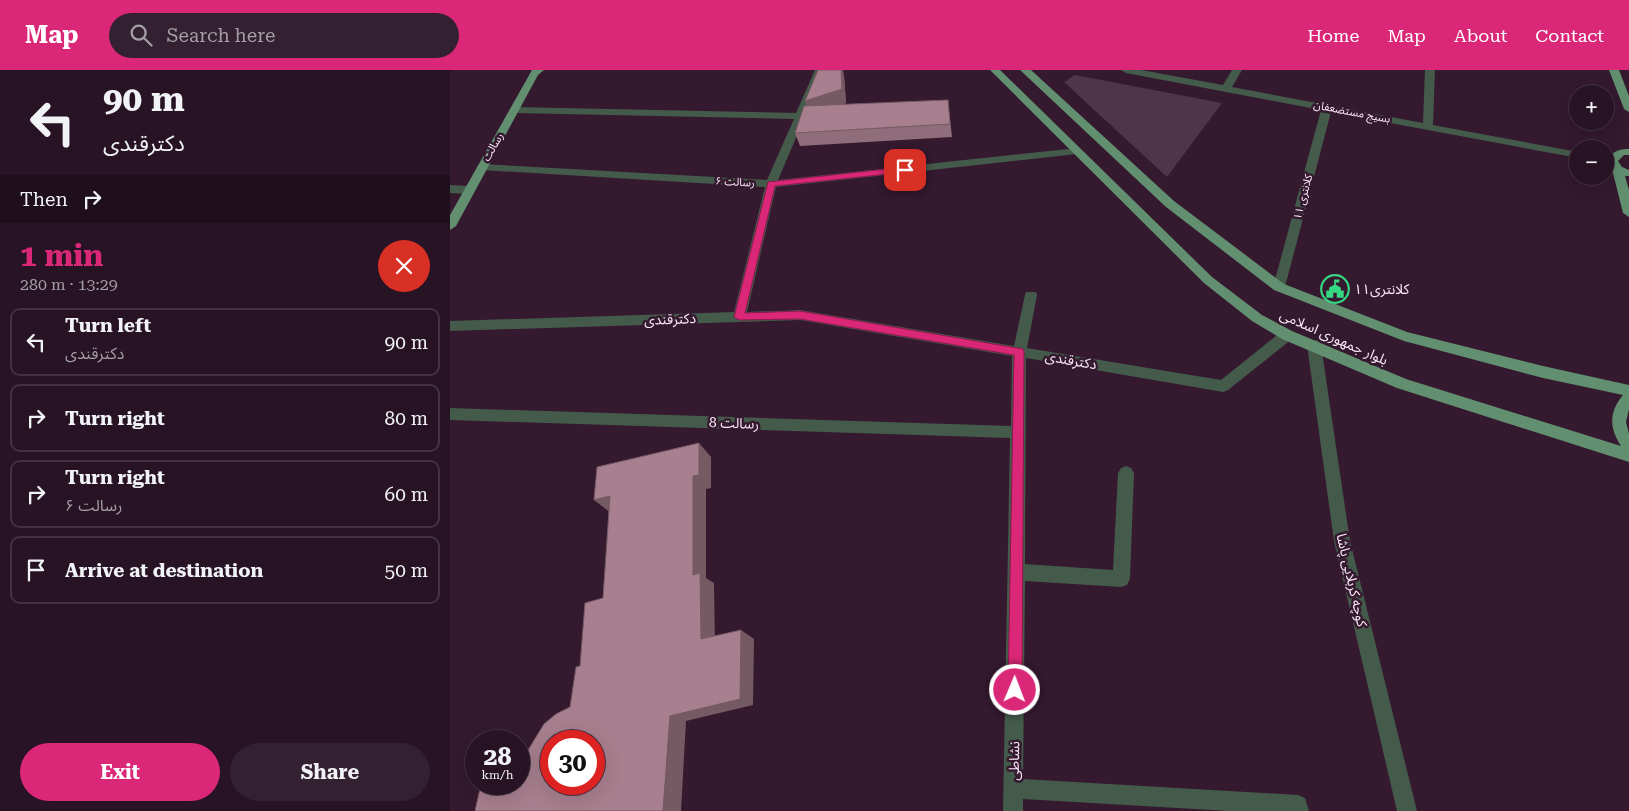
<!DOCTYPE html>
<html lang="en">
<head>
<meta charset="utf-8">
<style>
	:root { --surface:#271323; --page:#332030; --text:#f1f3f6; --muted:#a49ea6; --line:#433241; --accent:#db2777 }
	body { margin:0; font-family:"Roboto Serif","Noto Sans Arabic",serif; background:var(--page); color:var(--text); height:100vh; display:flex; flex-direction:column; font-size:19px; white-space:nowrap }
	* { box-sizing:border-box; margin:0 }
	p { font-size:16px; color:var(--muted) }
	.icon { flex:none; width:28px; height:28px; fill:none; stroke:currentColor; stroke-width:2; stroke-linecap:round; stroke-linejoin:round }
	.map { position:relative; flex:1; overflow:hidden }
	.panel { display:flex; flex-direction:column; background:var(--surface); width:450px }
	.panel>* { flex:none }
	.hud { background:#271323; color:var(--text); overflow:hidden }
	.tools { position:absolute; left:1119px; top:15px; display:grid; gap:10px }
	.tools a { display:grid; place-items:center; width:45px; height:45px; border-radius:50%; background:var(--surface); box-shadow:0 5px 20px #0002,0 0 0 1px var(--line); font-size:25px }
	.speed { position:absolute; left:15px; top:660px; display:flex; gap:10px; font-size:25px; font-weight:700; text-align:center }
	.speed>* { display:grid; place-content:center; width:65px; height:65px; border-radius:50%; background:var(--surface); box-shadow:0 5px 20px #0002,0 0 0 1px var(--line); line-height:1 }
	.speed small { font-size:12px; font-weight:400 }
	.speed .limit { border:8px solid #d22; background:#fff; color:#111 }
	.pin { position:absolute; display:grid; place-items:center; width:42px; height:42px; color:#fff; margin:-21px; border-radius:10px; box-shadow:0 2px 8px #0006 }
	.me { position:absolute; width:55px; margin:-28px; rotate:1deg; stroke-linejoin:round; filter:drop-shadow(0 0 4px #0008) }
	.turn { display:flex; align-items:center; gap:18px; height:105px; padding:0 20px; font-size:22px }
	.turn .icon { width:65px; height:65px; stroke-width:2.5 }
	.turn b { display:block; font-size:35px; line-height:42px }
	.then { display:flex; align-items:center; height:48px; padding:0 20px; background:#0003; gap:10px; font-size:19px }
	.round { display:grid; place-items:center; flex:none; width:52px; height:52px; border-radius:26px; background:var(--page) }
	.headline { display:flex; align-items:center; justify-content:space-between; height:85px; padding:0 20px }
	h1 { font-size:30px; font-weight:700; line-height:38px; color:var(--accent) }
	.cta { display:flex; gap:10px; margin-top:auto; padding:10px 20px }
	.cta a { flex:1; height:58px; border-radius:30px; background:var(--accent); color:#fff; font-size:20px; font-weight:700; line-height:58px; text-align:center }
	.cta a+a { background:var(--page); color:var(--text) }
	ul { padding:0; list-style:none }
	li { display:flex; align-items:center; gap:15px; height:68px; margin:0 10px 8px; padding:0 10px; border:2px solid var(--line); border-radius:10px }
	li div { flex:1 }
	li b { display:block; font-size:19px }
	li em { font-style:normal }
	header { display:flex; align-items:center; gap:30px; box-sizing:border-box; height:70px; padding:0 25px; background:var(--accent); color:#fff }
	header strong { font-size:24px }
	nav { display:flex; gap:28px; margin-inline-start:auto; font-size:18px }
	.search { width:350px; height:45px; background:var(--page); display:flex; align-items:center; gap:12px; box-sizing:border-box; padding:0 18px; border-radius:28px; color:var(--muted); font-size:19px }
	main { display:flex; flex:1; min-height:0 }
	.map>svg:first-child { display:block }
	.green { fill:#4f344a }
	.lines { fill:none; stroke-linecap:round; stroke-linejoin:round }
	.minor { fill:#445a4a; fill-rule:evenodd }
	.major { fill:#618f6f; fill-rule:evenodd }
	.wall { fill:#906d7a }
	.shaded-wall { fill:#755963 }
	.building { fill:#a77f8e; stroke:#755963; fill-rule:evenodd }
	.route { fill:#db2777; stroke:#8e194d }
	.labels { text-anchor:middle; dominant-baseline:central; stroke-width:5; stroke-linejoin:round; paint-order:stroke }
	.far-street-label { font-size:11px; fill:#fae8f6; stroke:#34192f }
	.poi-label { font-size:14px; fill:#fae8f6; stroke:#34192f; text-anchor:start }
	.street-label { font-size:14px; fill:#fae8f6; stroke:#34192f }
</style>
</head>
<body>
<header>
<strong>Map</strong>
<div class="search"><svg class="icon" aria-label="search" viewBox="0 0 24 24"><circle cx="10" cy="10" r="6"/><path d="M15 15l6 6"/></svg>Search here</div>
<nav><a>Home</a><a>Map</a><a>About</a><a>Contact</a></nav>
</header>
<main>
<section class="panel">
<div class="hud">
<div class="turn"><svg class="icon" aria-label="left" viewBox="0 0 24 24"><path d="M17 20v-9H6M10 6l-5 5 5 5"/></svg><div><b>90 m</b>دکترقندی</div></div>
<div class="then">Then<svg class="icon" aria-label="right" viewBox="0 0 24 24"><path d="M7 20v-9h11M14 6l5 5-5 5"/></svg></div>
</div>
<div class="headline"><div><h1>1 min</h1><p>280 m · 13:29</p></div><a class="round" style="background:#d93025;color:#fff"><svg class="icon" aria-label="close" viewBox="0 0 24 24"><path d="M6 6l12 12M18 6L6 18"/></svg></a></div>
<ul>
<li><svg class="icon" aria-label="left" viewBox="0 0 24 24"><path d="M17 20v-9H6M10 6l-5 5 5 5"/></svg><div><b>Turn left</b><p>دکترقندی</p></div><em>90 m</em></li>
<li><svg class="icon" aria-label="right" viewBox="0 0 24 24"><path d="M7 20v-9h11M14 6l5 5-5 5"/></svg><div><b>Turn right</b></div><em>80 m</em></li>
<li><svg class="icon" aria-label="right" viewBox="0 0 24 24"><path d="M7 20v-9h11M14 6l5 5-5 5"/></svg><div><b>Turn right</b><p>رسالت ۶</p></div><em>60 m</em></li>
<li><svg class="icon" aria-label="arrive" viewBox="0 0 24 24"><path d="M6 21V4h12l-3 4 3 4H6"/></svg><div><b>Arrive at destination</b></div><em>50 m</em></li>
</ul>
<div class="cta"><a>Exit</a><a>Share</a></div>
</section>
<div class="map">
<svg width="1179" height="741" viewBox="0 0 1179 741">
	<rect width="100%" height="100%" fill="#34192f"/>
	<!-- green -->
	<path class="green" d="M625,5L772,33L717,107L614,12Z"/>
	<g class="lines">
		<!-- minor -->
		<g class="minor">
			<path d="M365,0H375L328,110L627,78L632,81L627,84L326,117L297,242L350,240L564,276L575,225L576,222H586L587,225L577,278L771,310L832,261H842L844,265L842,269L778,320L773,322L576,288L575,494L663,500L668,403L671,398L676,396L681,398L684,403L680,509L677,515L671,517L575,511L573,709L848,725L855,728L859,741H779L573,729V741H553L560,368L0,350V338L561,356L562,286L350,250L0,261V251L284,242L315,117L31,100L26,97L31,94L317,110L344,49L64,43L59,40L64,37L346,43Z"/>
			<path d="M671,0H691L773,15L782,0H792L782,17L973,53L975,0H985L983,55L1128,82V88L881,42L835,217L834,220H824L823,217L871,40L676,3Z"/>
			<path d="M0,115L19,116L25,120L19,124L0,123Z"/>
			<path d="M864,270L869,271L871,275L900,471L967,741H947L884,471L857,275L859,271Z"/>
		</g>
		<!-- major -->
		<g class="major">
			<path d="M82,0H94L88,5L6,156L0,160V145Z"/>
			<path d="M540,0H550L762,207L812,245L842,261L956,309L1171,376C1159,358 1159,342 1173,325L1093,308L954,271L824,220L716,137L570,0H581L724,131L834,214L957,262L1093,296L1179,315V339L1176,352L1179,364V392L947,318L832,269L802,251L754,213Z"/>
			<path d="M1159,0H1169L1179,26V42L1174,39Z"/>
			<path d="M1179,79V85H1174L1168,91L1172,97L1179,100V106H1175L1179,120V147L1173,143L1162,99L1158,91C1162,81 1169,79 1179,79Z"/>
		</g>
	</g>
	<!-- wall -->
	<path class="wall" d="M394,6L396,33L391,35L498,30L502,67L350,76L345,63L357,36L355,31Z"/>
	<!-- shaded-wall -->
	<g class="shaded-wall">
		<path d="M391,0H393L394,6L396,33L360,44L355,31Z"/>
		<path d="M249,373L261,387V418L256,419V508L264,513L265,578L251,569L243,505V406Z"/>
		<path d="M160,426L161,443L144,430Z"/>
		<path d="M291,560L304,569L303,635L236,651L231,741H213L220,646Z"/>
	</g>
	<!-- building -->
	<g class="building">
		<path d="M368,0H391L392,19L355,31Z"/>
		<path d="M498,30L500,54L345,63L354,36Z"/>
		<path d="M249,373V405L243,406V505L250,503L251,569L291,560L290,629L220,646L213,741H25L31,714H69V682L78,680L94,654L106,644L120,637L126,597L130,596L135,533L153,528L160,426L144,430L147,397ZM101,671H144V714H101Z"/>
	</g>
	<!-- route -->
	<path class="route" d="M455,97L458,98V102L325,116L295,243L350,241L573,279L574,282L572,620L570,625L565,627L560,625L558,620L564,285L350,249L289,250L284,247L318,112Z"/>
	<!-- icons -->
	<defs>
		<symbol id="civic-ring" viewBox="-11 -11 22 22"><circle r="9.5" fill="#34192f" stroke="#35d881" stroke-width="1.5"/><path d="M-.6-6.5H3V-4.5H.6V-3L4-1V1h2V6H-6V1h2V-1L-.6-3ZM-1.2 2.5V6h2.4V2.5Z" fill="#35d881"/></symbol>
	</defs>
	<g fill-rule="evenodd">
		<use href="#civic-ring" x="869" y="203" width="32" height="32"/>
	</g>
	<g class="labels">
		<!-- far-street labels -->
		<g class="far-street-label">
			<text transform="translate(902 42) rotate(11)">بسیج مستضعفان</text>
			<text transform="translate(43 77) rotate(-60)">رسالت</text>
			<text transform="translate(285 112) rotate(3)">رسالت ۶</text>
			<text transform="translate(853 127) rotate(-75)">کلانتری ۱۱</text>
		</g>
		<!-- poi labels -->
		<g class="poi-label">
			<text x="904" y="219">کلانتری۱۱</text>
		</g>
		<!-- street labels -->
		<g class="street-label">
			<text transform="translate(220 249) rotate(-2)">دکترقندی</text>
			<text transform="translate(884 267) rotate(24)">بلوار جمهوری اسلامی</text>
			<text transform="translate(621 290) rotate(10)">دکترقندی</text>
			<text transform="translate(284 353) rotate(2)">رسالت 8</text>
			<text transform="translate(902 510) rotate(77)">کوچه کربلایی پاشا</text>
			<text transform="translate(564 691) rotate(-89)">نشاطی</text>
		</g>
	</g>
</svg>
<div class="tools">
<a>+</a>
<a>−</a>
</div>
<div class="speed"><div>28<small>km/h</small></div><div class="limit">30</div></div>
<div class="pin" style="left:455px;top:100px;background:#d93025"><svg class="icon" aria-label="arrive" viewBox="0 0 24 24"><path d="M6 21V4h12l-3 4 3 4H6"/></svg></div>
<svg class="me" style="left:565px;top:620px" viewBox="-20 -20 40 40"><circle r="17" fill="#db2777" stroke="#fff" stroke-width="3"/><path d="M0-11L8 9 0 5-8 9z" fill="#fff"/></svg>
</div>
</main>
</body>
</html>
